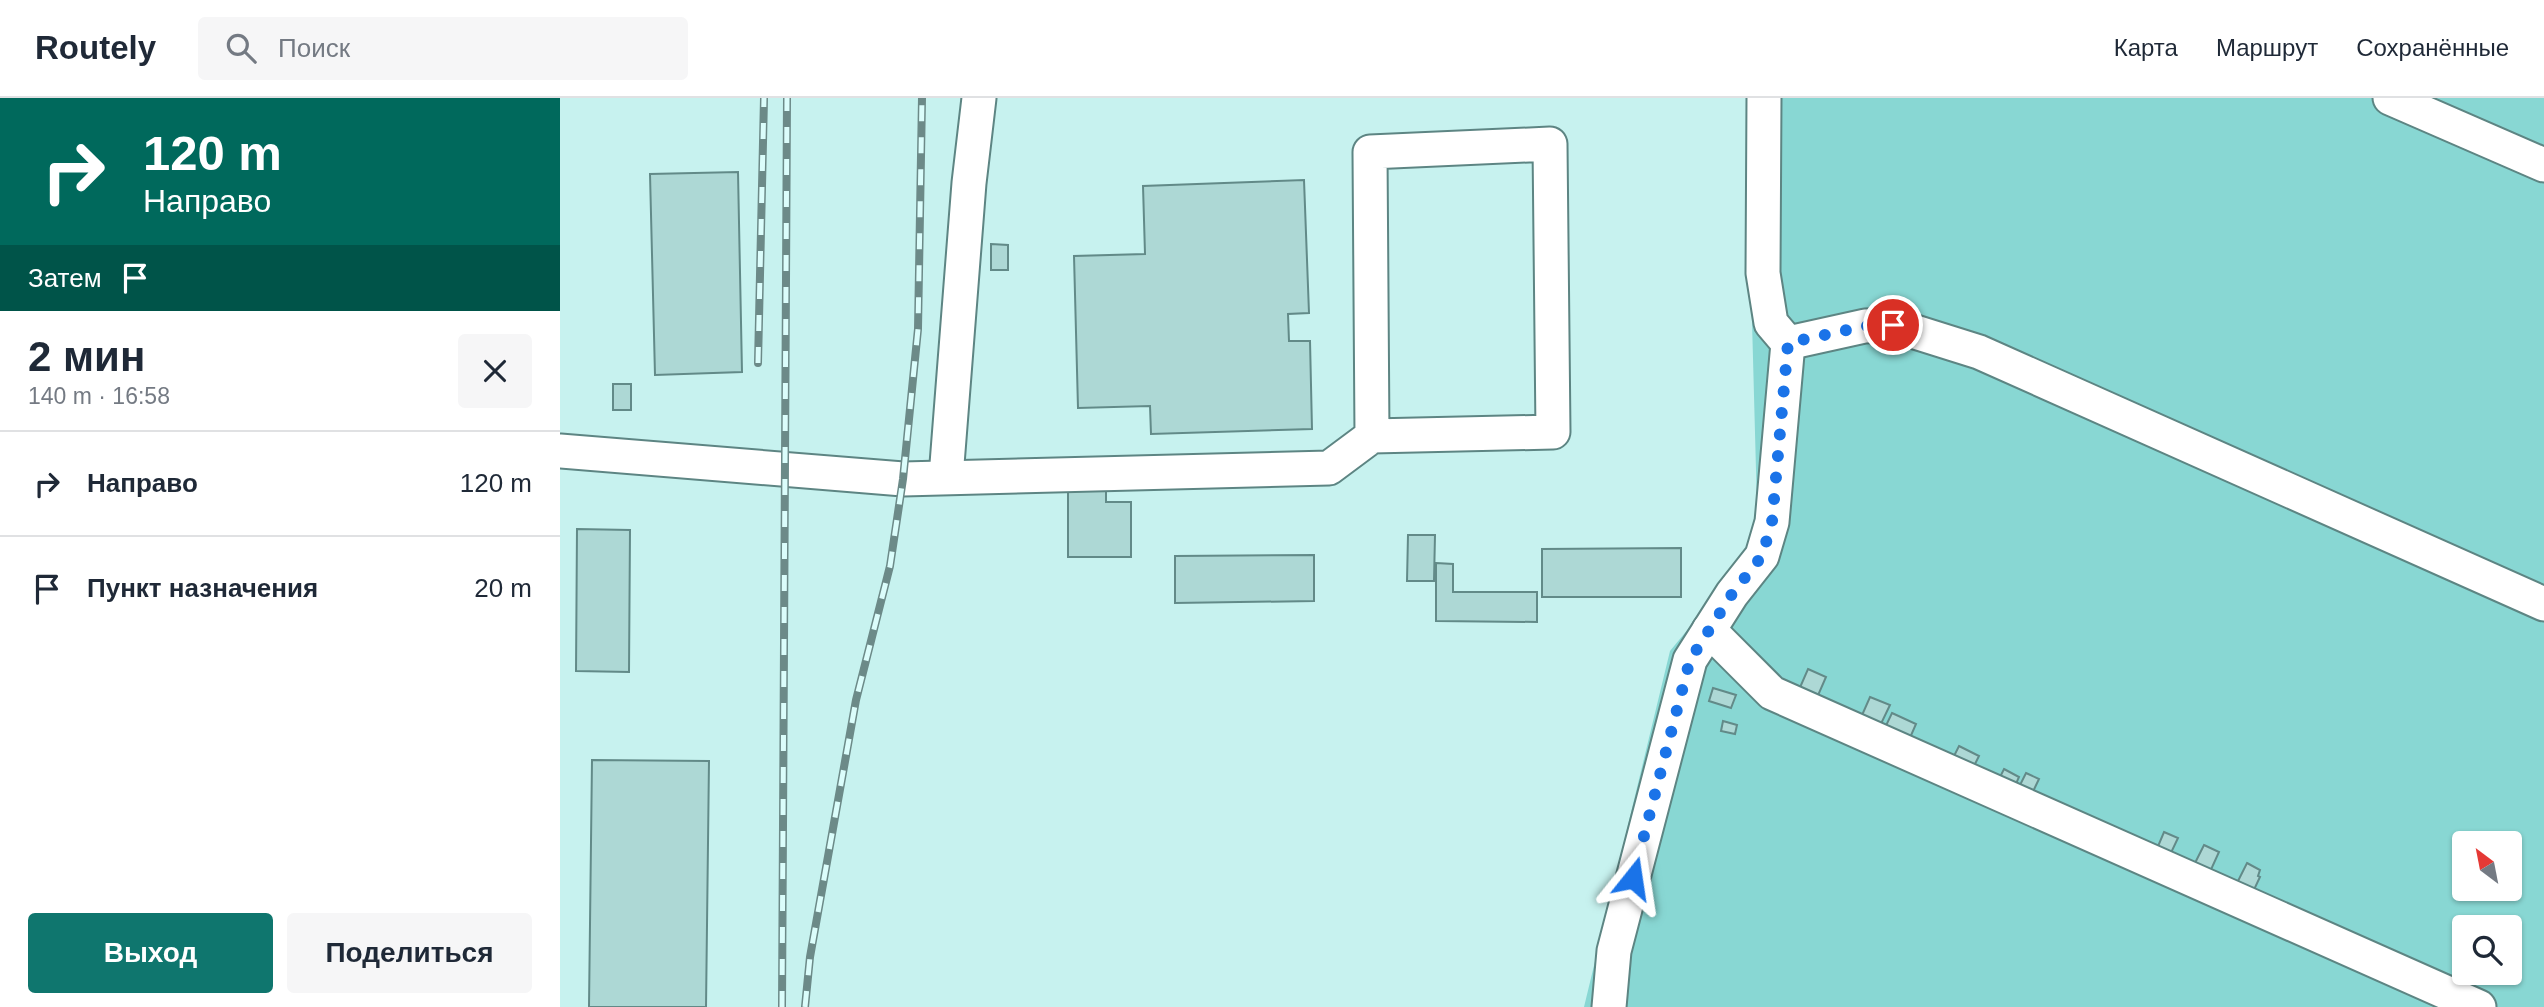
<!DOCTYPE html>
<html lang="ru">
<head>
<meta charset="utf-8">
<style>
	:root { --surface:#fff; --page:#f6f6f7; --text:#1f2937; --muted:#747a83; --line:#e0e1e3; --accent:#0f766e }
	body { margin:0; font-family:Helvetica,sans-serif; background:var(--page); color:var(--text); height:100vh; display:flex; flex-direction:column; font-size:26px; white-space:nowrap }
	* { box-sizing:border-box; margin:0 }
	p { font-size:23px; color:var(--muted) }
	.icon { flex:none; width:38px; height:38px; fill:none; stroke:currentColor; stroke-width:2; stroke-linecap:round; stroke-linejoin:round }
	.map { position:relative; flex:1; overflow:hidden }
	.drawer { display:flex; flex-direction:column; background:var(--surface); width:560px }
	.drawer>* { flex:none }
	.top-card { background:#00695c; color:#fff; overflow:hidden }
	.needle { width:46px; rotate:328deg }
	.tools { position:absolute; left:1892px; top:733px; display:grid; gap:14px }
	.tools a { display:grid; place-items:center; width:70px; height:70px; border-radius:7px; background:var(--surface); box-shadow:0 2px 5px #0004; font-size:35px }
	.pin { position:absolute; display:grid; place-items:center; width:60px; height:60px; color:#fff; margin:-30px; border:4px solid #fff; border-radius:50%; box-shadow:0 2px 7px #0007 }
	.me { position:absolute; width:77px; margin:-38px; rotate:15deg; stroke-linejoin:round; filter:drop-shadow(0 0 5px #0008) }
	.turn { display:flex; align-items:center; gap:24px; height:147px; padding:0 28px; font-size:32px }
	.turn .icon { width:91px; height:91px; stroke-width:2.5 }
	.turn b { display:block; font-size:49px; line-height:60px }
	.then { display:flex; align-items:center; height:66px; padding:0 28px; background:#0003; gap:14px; font-size:26px }
	.round { display:grid; place-items:center; flex:none; width:74px; height:74px; border-radius:7px; background:var(--page) }
	.head { display:flex; align-items:center; justify-content:space-between; height:119px; padding:0 28px }
	h1 { font-size:42px; font-weight:600; line-height:52px }
	.action { display:flex; gap:14px; margin-top:auto; padding:14px 28px }
	.action a { flex:1; height:80px; border-radius:7px; background:var(--accent); color:#fff; font-size:28px; font-weight:600; line-height:80px; text-align:center }
	.action a+a { background:var(--page); color:var(--text) }
	ul { padding:0; list-style:none }
	li { display:flex; align-items:center; gap:21px; height:105px; padding:0 28px; border-top:2px solid var(--line) }
	li div { flex:1 }
	li b { display:block; font-size:26px }
	li em { font-style:normal }
	header { display:flex; align-items:center; gap:42px; box-sizing:border-box; height:98px; padding:0 35px; background:var(--surface); border-bottom:2px solid var(--line) }
	header strong { font-size:33px }
	nav { display:flex; gap:38px; margin-inline-start:auto; font-size:24px }
	.search { width:490px; height:63px; background:var(--page); display:flex; align-items:center; gap:18px; box-sizing:border-box; padding:0 24px; border-radius:7px; color:var(--muted); font-size:26px }
	main { display:flex; flex:1; min-height:0 }
	.map>svg:first-child { display:block }
	.green { fill:#88d7d3; fill-rule:evenodd }
	.building { fill:#add8d5; stroke:#628a88; stroke-width:2 }
	.lines { fill:none; stroke-linecap:round; stroke-linejoin:round }
	.minor-casing { stroke:#5d8583; stroke-width:37 }
	.minor { stroke:#fff; stroke-width:33 }
	.rail-casing { stroke:#6c8a88; stroke-width:8 }
	.rail { stroke:#dbfdfb; stroke-width:5; stroke-dasharray:16; stroke-linecap:butt }
	.route { stroke:#1a73e8; stroke-width:12; stroke-dasharray:0 21.6 }
</style>
</head>
<body>
<header>
<strong>Routely</strong>
<div class="search"><svg class="icon" aria-label="search" viewBox="0 0 24 24"><circle cx="10" cy="10" r="6"/><path d="M15 15l6 6"/></svg>Поиск</div>
<nav><a>Карта</a><a>Маршрут</a><a>Сохранённые</a></nav>
</header>
<main>
<section class="drawer">
<div class="top-card">
<div class="turn"><svg class="icon" aria-label="right" viewBox="0 0 24 24"><path d="M7 20v-9h11M14 6l5 5-5 5"/></svg><div><b>120 m</b>Направо</div></div>
<div class="then">Затем<svg class="icon" aria-label="arrive" viewBox="0 0 24 24"><path d="M6 21V4h12l-3 4 3 4H6"/></svg></div>
</div>
<div class="head"><div><h1>2 мин</h1><p>140 m · 16:58</p></div><a class="round"><svg class="icon" aria-label="close" viewBox="0 0 24 24"><path d="M6 6l12 12M18 6L6 18"/></svg></a></div>
<ul>
<li><svg class="icon" aria-label="right" viewBox="0 0 24 24"><path d="M7 20v-9h11M14 6l5 5-5 5"/></svg><div><b>Направо</b></div><em>120 m</em></li>
<li><svg class="icon" aria-label="arrive" viewBox="0 0 24 24"><path d="M6 21V4h12l-3 4 3 4H6"/></svg><div><b>Пункт назначения</b></div><em>20 m</em></li>
</ul>
<div class="action"><a>Выход</a><a>Поделиться</a></div>
</section>
<div class="map">
<svg width="1984" height="909" viewBox="0 0 1984 909">
	<rect width="100%" height="100%" fill="#c7f2ef"/>
	<!-- green -->
	<path class="green" d="M1186,0H1984V909H1024L1110,553L1198,446ZM1904,746H1950V791H1904ZM1904,830H1950V875H1904Z"/>
	<!-- building -->
	<g class="building">
		<path d="M178,74L182,274L95,277L90,76Z"/>
		<path d="M744,82L749,215L728,216L729,243H750L752,331L591,336L590,308L518,310L514,158L585,156L583,88Z"/>
		<path d="M431,146L448,147V172H431Z"/>
		<rect x="53" y="286" width="18" height="26"/>
		<path d="M508,390L546,391V404H571V459H508Z"/>
		<path d="M17,431L70,432L69,574L16,573Z"/>
		<path d="M848,437H875L874,483H847Z"/>
		<path d="M1121,450V499H982V451Z"/>
		<path d="M754,457V503L615,505V458Z"/>
		<path d="M876,465L893,466V494H977V524L876,523Z"/>
		<path d="M1248,571L1266,579L1256,602L1238,594Z"/>
		<path d="M1153,590L1176,597L1171,610L1149,603Z"/>
		<path d="M1310,599L1330,607L1318,632L1299,624Z"/>
		<path d="M1332,615L1356,626L1346,649L1321,638Z"/>
		<path d="M1163,623L1177,627L1175,636L1161,633Z"/>
		<path d="M1399,648L1419,658L1410,676L1390,666Z"/>
		<path d="M32,662L149,663L146,909H29Z"/>
		<path d="M1444,671L1459,679L1452,695L1436,687Z"/>
		<path d="M1466,675L1479,681L1468,704L1455,697Z"/>
		<path d="M1604,734L1618,740L1609,759L1596,753Z"/>
		<path d="M1644,747L1659,754L1649,776L1633,769Z"/>
		<path d="M1687,765L1700,772L1698,778L1700,779L1691,798L1674,791Z"/>
	</g>
	<g class="lines">
		<defs>
			<g id="minor">
				<path d="M1830,0L1984,67"/>
				<path d="M1228,245L1305,228L1333,227L1419,254L1984,506"/>
				<path d="M0,353L343,381L769,370L812,338L810,54L990,46L993,334L812,338"/>
				<path d="M386,379L409,85L419,0"/>
				<path d="M1149,532L1212,595L1919,909"/>
				<path d="M1049,909L1054,853L1130,562L1172,496L1202,458L1212,424L1228,245L1211,225L1203,175L1204,0"/>
			</g>
		</defs>
		<!-- minor casing -->
		<use href="#minor" class="minor-casing"/>
		<!-- minor -->
		<use href="#minor" class="minor"/>
		<defs>
			<g id="rail">
				<path d="M198,265L204,0"/>
				<path d="M222,909L227,0"/>
				<path d="M245,909L250,859L296,602L330,468L343,381L358,231L362,0"/>
			</g>
		</defs>
		<!-- rail casing -->
		<use href="#rail" class="rail-casing"/>
		<!-- rail -->
		<use href="#rail" class="rail"/>
	</g>
	<g class="lines">
		<!-- route -->
		<path class="route" d="M1073,780L1130,562L1172,496L1202,458L1212,424L1228,245L1305,228L1333,227"/>
	</g>
</svg>
<div class="tools">
<a><svg class="needle" viewBox="-14 -14 28 28"><path d="M0-13l5 13h-10z" fill="#e53935"/><path d="M0 13l5-13h-10z" fill="#747a83"/></svg></a>
<a><svg class="icon" aria-label="search" viewBox="0 0 24 24"><circle cx="10" cy="10" r="6"/><path d="M15 15l6 6"/></svg></a>
</div>
<div class="pin" style="left:1333px;top:227px;background:#d93025"><svg class="icon" aria-label="arrive" viewBox="0 0 24 24"><path d="M6 21V4h12l-3 4 3 4H6"/></svg></div>
<svg class="me" style="left:1073px;top:780px" viewBox="-20 -20 40 40"><path d="M0-17L14 15 0 8-14 15z" fill="#1a73e8" stroke="#fff" stroke-width="4"/></svg>
</div>
</main>
</body>
</html>
